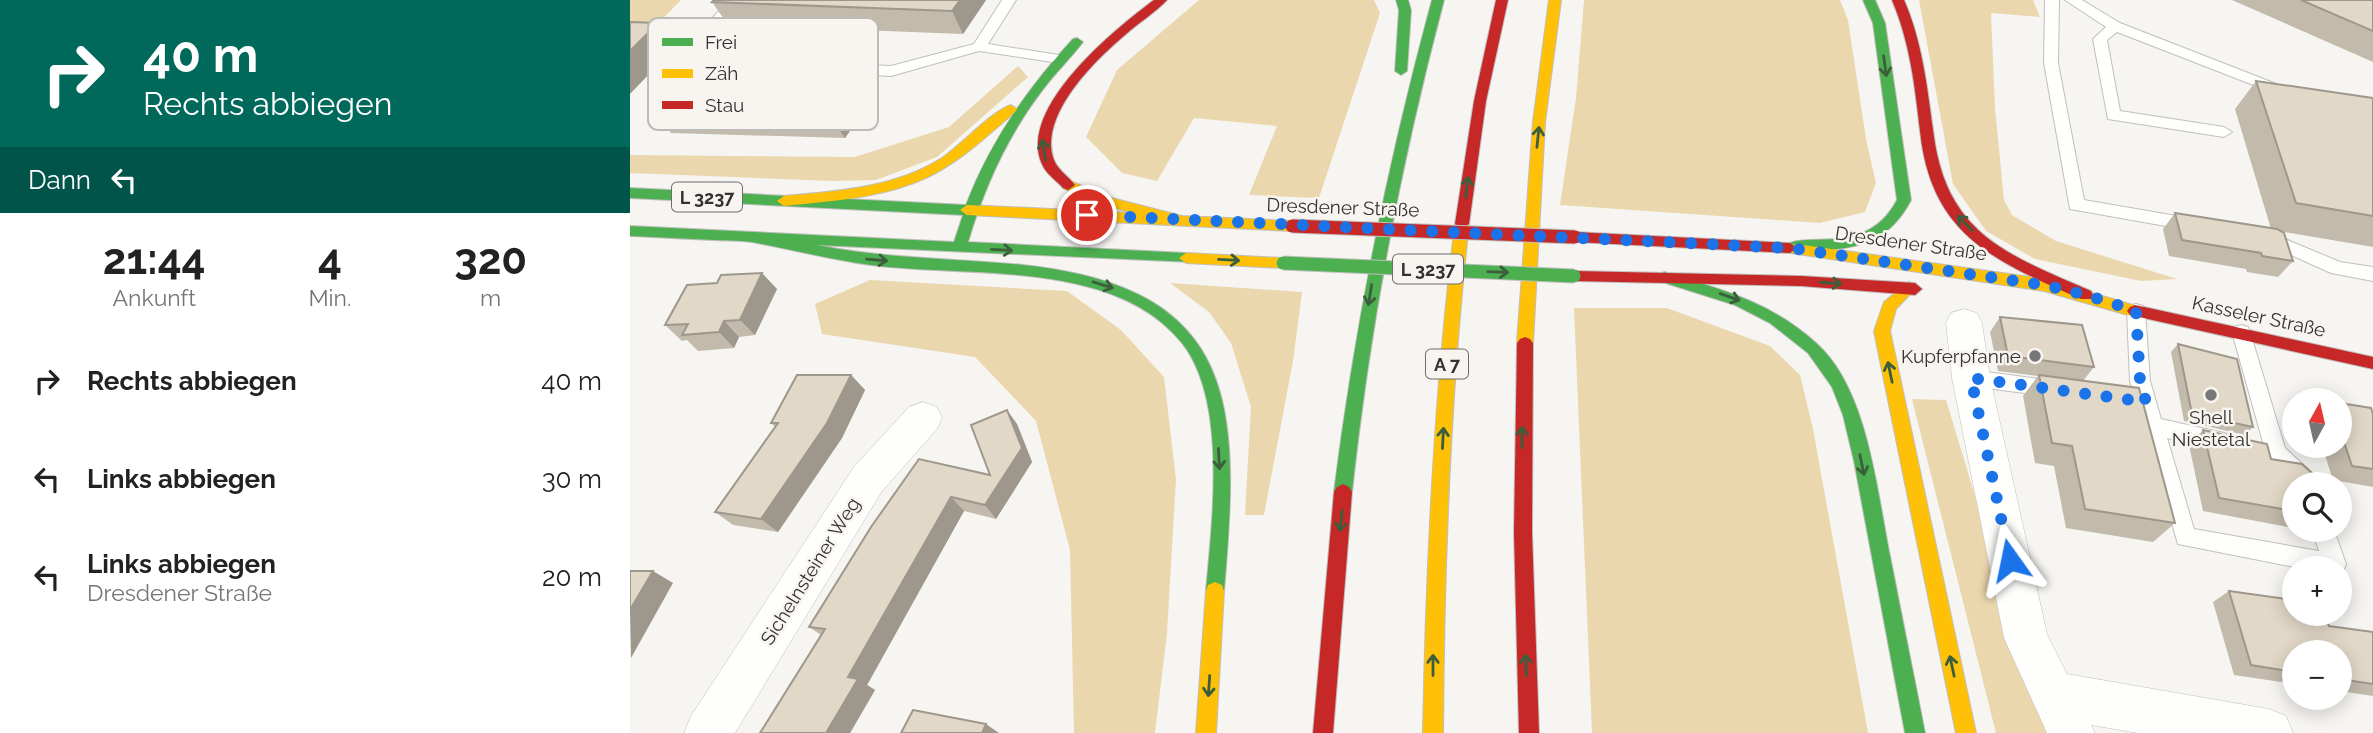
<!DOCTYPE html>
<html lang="de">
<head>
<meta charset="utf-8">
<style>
	:root { --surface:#fff; --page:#f2f2f2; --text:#222; --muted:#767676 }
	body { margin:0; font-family:Raleway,sans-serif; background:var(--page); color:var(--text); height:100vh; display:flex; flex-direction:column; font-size:26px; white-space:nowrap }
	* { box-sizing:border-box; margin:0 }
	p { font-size:23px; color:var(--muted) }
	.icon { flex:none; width:38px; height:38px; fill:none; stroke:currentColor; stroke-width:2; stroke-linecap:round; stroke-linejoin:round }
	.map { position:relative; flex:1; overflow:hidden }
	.details { display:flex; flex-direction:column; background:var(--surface); width:630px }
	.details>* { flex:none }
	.banner { background:#00695c; color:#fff; overflow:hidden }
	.needle { width:46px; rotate:8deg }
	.buttons { position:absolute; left:1652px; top:388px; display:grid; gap:14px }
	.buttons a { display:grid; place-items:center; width:70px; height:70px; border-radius:50%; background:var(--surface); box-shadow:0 4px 18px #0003; font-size:35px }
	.pin { position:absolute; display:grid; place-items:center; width:60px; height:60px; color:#fff; margin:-30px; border:4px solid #fff; border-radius:50%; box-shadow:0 2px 7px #0007 }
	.me { position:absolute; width:77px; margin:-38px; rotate:348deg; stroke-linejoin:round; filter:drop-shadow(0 0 5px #0008) }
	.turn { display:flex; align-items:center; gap:24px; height:147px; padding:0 28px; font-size:32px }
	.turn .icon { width:91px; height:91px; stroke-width:2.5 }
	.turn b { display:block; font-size:49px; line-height:60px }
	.then { display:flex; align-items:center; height:66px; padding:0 28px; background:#0003; gap:14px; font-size:26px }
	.eta { display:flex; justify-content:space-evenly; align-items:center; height:119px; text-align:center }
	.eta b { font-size:42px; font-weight:700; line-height:49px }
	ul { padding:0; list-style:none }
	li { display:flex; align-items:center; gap:21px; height:98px; padding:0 28px }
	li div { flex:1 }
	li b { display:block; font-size:26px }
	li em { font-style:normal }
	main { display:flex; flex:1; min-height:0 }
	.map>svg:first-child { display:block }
	.green { fill:#ebd7ae }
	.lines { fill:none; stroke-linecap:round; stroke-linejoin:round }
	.lane-casing { stroke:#c0bfbd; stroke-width:2 }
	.street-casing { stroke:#c0bfbd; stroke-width:1 }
	.fast-casing { stroke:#c0bfbd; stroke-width:2 }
	.slow-casing { stroke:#c0bfbd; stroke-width:2 }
	.jam-casing { stroke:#c0bfbd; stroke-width:2 }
	.lane { fill:#fefefd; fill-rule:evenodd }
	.street { fill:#fefefd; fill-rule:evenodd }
	.fast { fill:#4caf50; fill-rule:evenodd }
	.slow { fill:#ffc107; fill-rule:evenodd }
	.jam { fill:#c62828; fill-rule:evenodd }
	.fast-bridge-casing { stroke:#c0bfbd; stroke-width:15; stroke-linecap:butt }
	.jam-bridge-casing { stroke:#c0bfbd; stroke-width:15; stroke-linecap:butt }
	.fast-bridge { stroke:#4caf50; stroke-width:13 }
	.jam-bridge { stroke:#c62828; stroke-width:13 }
	.wall { fill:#c2baab }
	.shaded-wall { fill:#9e978b }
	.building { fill:#e2d8c7; stroke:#9e978b; stroke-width:2 }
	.oneway { stroke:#3c5e3c }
	.route { stroke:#1a73e8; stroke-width:12; stroke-dasharray:0 21.6 }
	.poi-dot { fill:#787775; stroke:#f8f5f1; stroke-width:2.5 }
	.labels { text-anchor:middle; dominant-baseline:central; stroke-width:5; stroke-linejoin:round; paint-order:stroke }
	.shield { fill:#f8f5f1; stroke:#6f6d6b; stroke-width:2 }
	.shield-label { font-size:18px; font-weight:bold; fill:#343331 }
	.street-label { font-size:19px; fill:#343331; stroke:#f8f5f1 }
	.poi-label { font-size:19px; fill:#343331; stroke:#f8f5f1; text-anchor:end }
	.key { fill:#f8f5f1; stroke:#bdbbb7; stroke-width:2 }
	.key-label { font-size:19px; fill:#343331 }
</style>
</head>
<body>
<main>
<section class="details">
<div class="banner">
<div class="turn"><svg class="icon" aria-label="right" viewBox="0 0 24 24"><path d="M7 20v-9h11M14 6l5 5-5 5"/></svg><div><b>40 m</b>Rechts abbiegen</div></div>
<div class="then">Dann<svg class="icon" aria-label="left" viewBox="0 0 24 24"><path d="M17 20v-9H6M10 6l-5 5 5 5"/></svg></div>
</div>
<div class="eta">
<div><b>21:44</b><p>Ankunft</p></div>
<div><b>4</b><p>Min.</p></div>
<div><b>320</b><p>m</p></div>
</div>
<ul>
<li><svg class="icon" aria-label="right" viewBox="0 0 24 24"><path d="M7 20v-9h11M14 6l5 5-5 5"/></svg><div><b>Rechts abbiegen</b></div><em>40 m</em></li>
<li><svg class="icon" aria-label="left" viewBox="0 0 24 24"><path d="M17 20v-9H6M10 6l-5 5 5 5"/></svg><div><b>Links abbiegen</b></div><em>30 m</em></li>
<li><svg class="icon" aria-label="left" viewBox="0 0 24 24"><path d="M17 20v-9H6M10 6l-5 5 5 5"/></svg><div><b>Links abbiegen</b><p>Dresdener Straße</p></div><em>20 m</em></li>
</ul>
</section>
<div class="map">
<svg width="1743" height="733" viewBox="0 0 1743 733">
	<rect width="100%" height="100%" fill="#f7f5f2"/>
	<!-- green -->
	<g class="green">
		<path d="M0,0H51L0,52Z"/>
		<path d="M569,0H744L750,13L689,198L619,195L647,126L564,118L527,181L492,173L456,137L487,70Z"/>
		<path d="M954,0H1210L1218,20L1236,139L1246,183L1235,212L1190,223L930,205L946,98Z"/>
		<path d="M1289,0H1403L1410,17L1361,13L1365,108L1374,200L1382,215L1426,241L1547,279L1511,281L1405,259L1356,231L1323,184Z"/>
		<path d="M388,66L398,77L307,157L246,180L203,181L0,173V155L225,157L319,127Z"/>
		<path d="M240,280L437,291L491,330L534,377L546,479L537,633L525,733H444L440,550L406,421L345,357L192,334L185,304Z"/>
		<path d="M540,283L672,292L663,361L634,515H615L621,407L601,343L579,312Z"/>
		<path d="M944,308H1037L1140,346L1170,375L1183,429L1238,733H962Z"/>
		<path d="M1282,399L1316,400L1417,733H1366Z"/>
	</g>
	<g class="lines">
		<defs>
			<g id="lane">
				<path d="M99,0H114L88,28V59L261,66L344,44L372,0H386L358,44L429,55L436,59L429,63L349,51L261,76L76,66L74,27Z"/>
				<path d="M1415,0H1429L1428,63L1454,200L1564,219L1573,225L1570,229L1564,231L1440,209L1414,63Z"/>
				<path d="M1435,0H1452L1490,23L1654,87L1657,90L1649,95L1644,93L1487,32L1477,40L1490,111L1594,127L1602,132L1594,137L1478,119L1463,39L1476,27Z"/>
				<path d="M1636,231L1710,262L1743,267V281L1701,273L1630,241L1627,237Z"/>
				<path d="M1506,304L1513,306L1515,311L1520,381L1531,419L1594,433L1601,436L1604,442L1601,448L1594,451L1537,438L1564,529L1689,551L1682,530H1704L1716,564L1713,571L1710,572V569H1675L1548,544L1500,381L1497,311L1499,306Z"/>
				<path d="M1611,325L1618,327L1620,332L1655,448L1681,472L1686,485H1665L1636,453L1602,332L1604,327Z"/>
				<path d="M1341,370L1424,381L1431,383L1434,389L1431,395L1424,397L1341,386L1334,384L1331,378L1334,372Z"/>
			</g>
			<g id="street">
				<path d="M1334,309L1347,313L1352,323L1360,378L1417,634L1437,674L1639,709L1656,716L1663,733H1508L1461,725L1465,733H1417L1374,638L1322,378L1316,323L1321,313Z"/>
				<path d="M293,402L307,407L312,418L307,429L252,491L105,733H54L61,716L224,467L279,407Z"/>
			</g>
			<g id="fast">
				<path d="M766,0H778L781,10L777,71L771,75L765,71L769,10Z"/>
				<path d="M802,0H814C771,162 740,325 722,492L719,497L713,500L707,497L704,492C725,325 758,162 802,0Z"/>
				<path d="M1233,0H1245L1255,23L1281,200C1260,240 1232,248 1188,251C1178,252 1165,255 1155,252L1153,248C1170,227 1235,261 1267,200L1243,23Z"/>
				<path d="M447,38L453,42C440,59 424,74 411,92C377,137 354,188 338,242L556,253L561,254L563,258L561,262L187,245C255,259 324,258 393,265C611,288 610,408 594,591L592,597L585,600L578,597L576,591C582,521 598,401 552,343C484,258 337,278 241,265C203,260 165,250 127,243C114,240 98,241 85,240C56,239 28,237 0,236V226L324,242L333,215L0,198V188L336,205C360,142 397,89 443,39Z"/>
				<path d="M1034,272C1091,289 1141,302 1186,343C1239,390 1247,495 1261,561C1272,618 1284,676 1295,733H1275L1224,461L1213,415L1202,387L1178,353L1140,323L1105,305L1029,281L1027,277Z"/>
			</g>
			<g id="slow">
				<path d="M919,0H931L915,122L903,343L900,347H890L887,343L903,122Z"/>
				<path d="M381,105L387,109L385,112C358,135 331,161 298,177C253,198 202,201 154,206L147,201L154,196C208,191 264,188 312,158C331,145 362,111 381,105Z"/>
				<path d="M438,180L478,197L552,216L662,221L669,226L662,231L337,215L330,210L337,205L504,213L469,204L433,188L431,185L433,182Z"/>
				<path d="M832,219L839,224C820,393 814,563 813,733H793C796,563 804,393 825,224Z"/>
				<path d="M1166,244L1414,279L1510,307L1513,311L1505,317L1414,291L1161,253L1159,249L1161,245Z"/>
				<path d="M556,253L653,258L660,263L653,268L556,263L549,258Z"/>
				<path d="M1279,282L1286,288L1266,309L1260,331L1346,733H1326L1244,331L1254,302Z"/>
				<path d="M585,582L592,585L594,591L586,733H566L576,591L578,585Z"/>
			</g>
			<g id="jam">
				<path d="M524,0H537C525,13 508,23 495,35C464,61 408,116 424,160C427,169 439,177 445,185L438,190L433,188C427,181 415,173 412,164C387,108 485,29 524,0Z"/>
				<path d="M866,0H878L856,101L839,224L832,229L825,224L844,101Z"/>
				<path d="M1262,0H1274C1292,41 1297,86 1303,130C1315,234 1376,254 1461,291L1463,295L1461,299H1451C1365,261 1301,236 1290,131C1285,87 1280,42 1262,0Z"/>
				<path d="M945,232L1160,243L1167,248L1160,253L945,242L938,237Z"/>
				<path d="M944,271L1171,276L1285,283L1292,289L1285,295L1171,286L944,281L937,276Z"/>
				<path d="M1505,305L1743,357V369L1500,315L1497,311L1500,307Z"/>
				<path d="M895,337L900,339L903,343L902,532L909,733H889L884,532L887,343L890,339Z"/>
				<path d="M713,484L719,487L722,492L703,733H683L704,492L707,487Z"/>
			</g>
		</defs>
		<!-- lane casing -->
		<use href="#lane" class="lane-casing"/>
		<!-- street casing -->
		<use href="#street" class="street-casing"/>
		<!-- fast casing -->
		<use href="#fast" class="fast-casing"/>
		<!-- slow casing -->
		<use href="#slow" class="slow-casing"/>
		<!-- jam casing -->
		<use href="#jam" class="jam-casing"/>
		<!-- lane -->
		<use href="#lane" class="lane"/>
		<!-- street -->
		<use href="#street" class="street"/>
		<!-- fast -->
		<use href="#fast" class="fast"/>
		<!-- slow -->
		<use href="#slow" class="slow"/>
		<!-- jam -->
		<use href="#jam" class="jam"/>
		<defs>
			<path id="fast-bridge" d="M653,263L944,276"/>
			<path id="jam-bridge" d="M662,226L945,237"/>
		</defs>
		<!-- fast-bridge casing -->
		<use href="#fast-bridge" class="fast-bridge-casing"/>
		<!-- jam-bridge casing -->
		<use href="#jam-bridge" class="jam-bridge-casing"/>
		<!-- fast-bridge -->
		<use href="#fast-bridge" class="fast-bridge"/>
		<!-- jam-bridge -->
		<use href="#jam-bridge" class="jam-bridge"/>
	</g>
	<!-- wall -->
	<g class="wall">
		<path d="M84,0H356L333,34L98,25L82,2Z"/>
		<path d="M1602,0H1743V62Z"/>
		<path d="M225,79L240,102L215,138L41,133L21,110Z"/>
		<path d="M1626,81L1743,98V247L1654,232L1663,261L1648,277L1617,272L1616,269L1539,256L1533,229L1545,213L1641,229L1605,109Z"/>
		<path d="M147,289L125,335L109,337L104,348L68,351L57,340L52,341L35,325Z"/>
		<path d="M1370,317L1464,367L1453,381L1545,523L1523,542L1436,528L1424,466L1405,463L1393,396L1408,376L1368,371L1360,332Z"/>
		<path d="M1548,344L1623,427L1615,435L1554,421L1541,352Z"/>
		<path d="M221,375L235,390L212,438L148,532L103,525L85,512L145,427L141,423Z"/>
		<path d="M1710,403L1743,414V487L1703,480L1692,446H1710Z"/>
		<path d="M387,424L402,462L366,519L334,511L237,685L245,690L220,733L191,635L179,627L241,527L360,475Z"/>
		<path d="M1573,430L1641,459L1664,485V528L1573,511L1559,445Z"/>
		<path d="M1599,591L1699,626L1743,632V696L1710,691V653H1664V684L1604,675L1583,602Z"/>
	</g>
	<!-- shaded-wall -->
	<g class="shaded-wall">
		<path d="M330,0H356L333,34L322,11Z"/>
		<path d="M28,23L46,46L0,94V51Z"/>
		<path d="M225,79L240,102L215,138L199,115Z"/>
		<path d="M132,273L147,289L125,335L110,320Z"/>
		<path d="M94,321L109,337L104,348L89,332Z"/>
		<path d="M221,375L235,390L212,438L148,532L131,519Z"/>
		<path d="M377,410L387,424L402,462L366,519L355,505Z"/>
		<path d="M321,497L334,511L237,685L245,690L220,733H196L218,677Z"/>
		<path d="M23,571L43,583L1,658L0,610Z"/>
		<path d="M356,724L369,733H352Z"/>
	</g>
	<!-- building -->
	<g class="building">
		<path d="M84,0H330L322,11L82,2Z"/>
		<path d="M1671,0H1743V31Z"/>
		<path d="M0,22L28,23L0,51Z"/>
		<path d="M1626,81L1743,98V216L1666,203Z"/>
		<path d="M1545,213L1647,229L1654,233L1663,261L1632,256L1631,253L1552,240Z"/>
		<path d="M132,273L110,320L94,321L89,332L52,335L58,324L35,325L57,285L87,283L91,275Z"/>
		<path d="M1370,317L1452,325L1464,367L1378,356Z"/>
		<path d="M1548,344L1607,359L1623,427L1562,414Z"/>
		<path d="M167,375H221L197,423L131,519L85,512L148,423H141Z"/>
		<path d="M1409,375L1509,388L1545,523L1455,509L1442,446L1422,443Z"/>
		<path d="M1710,403L1741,408L1743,414V469L1722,466L1710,430V414L1711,415Z"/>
		<path d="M377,410L392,448L355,505L321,497L218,677L228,679L196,733H130L195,629L179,627L241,527L289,459L360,475L341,425Z"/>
		<path d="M1573,430L1637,444L1641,459L1672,464L1683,474L1687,485H1664V511L1589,498Z"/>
		<path d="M0,571H23L0,610Z"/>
		<path d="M1599,591L1664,600V614H1695L1699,626L1743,632V684L1710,679V653H1664V672L1621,665Z"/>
		<path d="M283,710L356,724L352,733H271Z"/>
	</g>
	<!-- one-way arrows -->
	<defs><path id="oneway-shaft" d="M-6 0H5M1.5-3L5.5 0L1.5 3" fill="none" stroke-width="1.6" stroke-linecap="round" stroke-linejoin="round" transform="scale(1.75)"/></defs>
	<g class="oneway">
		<use href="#oneway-shaft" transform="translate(1255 66) rotate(82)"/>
		<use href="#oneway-shaft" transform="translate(908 137) rotate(-84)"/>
		<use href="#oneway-shaft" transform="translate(414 150) rotate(-100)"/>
		<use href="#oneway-shaft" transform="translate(837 187) rotate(-82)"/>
		<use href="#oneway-shaft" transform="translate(1335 223) rotate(-134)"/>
		<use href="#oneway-shaft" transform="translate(372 250) rotate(3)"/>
		<use href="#oneway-shaft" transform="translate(247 260) rotate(5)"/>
		<use href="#oneway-shaft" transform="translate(599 260) rotate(3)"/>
		<use href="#oneway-shaft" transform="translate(868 272) rotate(2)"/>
		<use href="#oneway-shaft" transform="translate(1201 283) rotate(4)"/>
		<use href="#oneway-shaft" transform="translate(473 285) rotate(17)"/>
		<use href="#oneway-shaft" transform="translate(740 295) rotate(99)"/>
		<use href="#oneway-shaft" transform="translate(1100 297) rotate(19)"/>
		<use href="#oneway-shaft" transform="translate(1260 372) rotate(-102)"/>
		<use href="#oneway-shaft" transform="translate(892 437) rotate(-89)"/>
		<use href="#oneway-shaft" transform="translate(813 438) rotate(-87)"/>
		<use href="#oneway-shaft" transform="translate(589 459) rotate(87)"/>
		<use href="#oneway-shaft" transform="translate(1232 465) rotate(78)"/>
		<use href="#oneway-shaft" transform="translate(711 521) rotate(96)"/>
		<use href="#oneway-shaft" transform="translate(803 665) rotate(-90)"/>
		<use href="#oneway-shaft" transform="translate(896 665) rotate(-93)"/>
		<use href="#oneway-shaft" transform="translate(1322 666) rotate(-102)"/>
		<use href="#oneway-shaft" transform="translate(579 686) rotate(94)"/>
	</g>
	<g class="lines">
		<!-- route -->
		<path class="route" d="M457,215L1160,248L1414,285L1456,295L1506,311L1510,381L1516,402L1341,378L1380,560"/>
	</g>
	<!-- markers -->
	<g class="poi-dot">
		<circle cx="1405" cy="356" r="7"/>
		<circle cx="1581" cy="395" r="7"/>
	</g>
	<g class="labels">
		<!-- shield labels -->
		<g class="shield">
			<rect x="42" y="182.5" width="70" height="29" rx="5"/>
			<rect x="763" y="254.5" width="70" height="29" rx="5"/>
			<rect x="796" y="349.5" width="42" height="29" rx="5"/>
		</g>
		<g class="shield-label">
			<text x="77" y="197">L 3237</text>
			<text x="798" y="269">L 3237</text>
			<text x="817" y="364">A 7</text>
		</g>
		<!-- street labels -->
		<g class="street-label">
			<text transform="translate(713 207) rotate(2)">Dresdener Straße</text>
			<text transform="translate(1281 243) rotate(8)">Dresdener Straße</text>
			<text transform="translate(1629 316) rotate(12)">Kasseler Straße</text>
			<text transform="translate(180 571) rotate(-58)">Sichelnsteiner Weg</text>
		</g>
		<!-- poi labels -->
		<g class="poi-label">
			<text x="1391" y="356">Kupferpfanne</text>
			<text x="1581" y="417" text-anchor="middle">Shell<tspan x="1581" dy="22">Niestetal</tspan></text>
		</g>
	</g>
	<!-- legend -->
	<rect x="18" y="18" width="230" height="112" rx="10" class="key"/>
	<rect x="32" y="38" width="31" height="8" fill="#4caf50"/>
	<rect x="32" y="69" width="31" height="9" fill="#ffc107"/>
	<rect x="32" y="101" width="31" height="8" fill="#c62828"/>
	<g class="key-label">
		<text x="75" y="49">Frei</text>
		<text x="75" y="80">Zäh</text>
		<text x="75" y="112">Stau</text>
	</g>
</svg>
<div class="buttons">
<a><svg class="needle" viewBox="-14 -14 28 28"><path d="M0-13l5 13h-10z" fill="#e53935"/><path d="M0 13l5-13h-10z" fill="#767676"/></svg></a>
<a><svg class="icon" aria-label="search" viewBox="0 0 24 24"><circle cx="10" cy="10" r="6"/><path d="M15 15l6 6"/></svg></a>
<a>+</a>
<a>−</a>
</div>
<div class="pin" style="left:457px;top:215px;background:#d93025"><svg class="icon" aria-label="arrive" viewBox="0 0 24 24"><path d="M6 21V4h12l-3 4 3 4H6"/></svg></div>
<svg class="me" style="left:1380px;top:560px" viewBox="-20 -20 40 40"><path d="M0-17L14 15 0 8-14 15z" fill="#1a73e8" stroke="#fff" stroke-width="4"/></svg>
</div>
</main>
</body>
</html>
